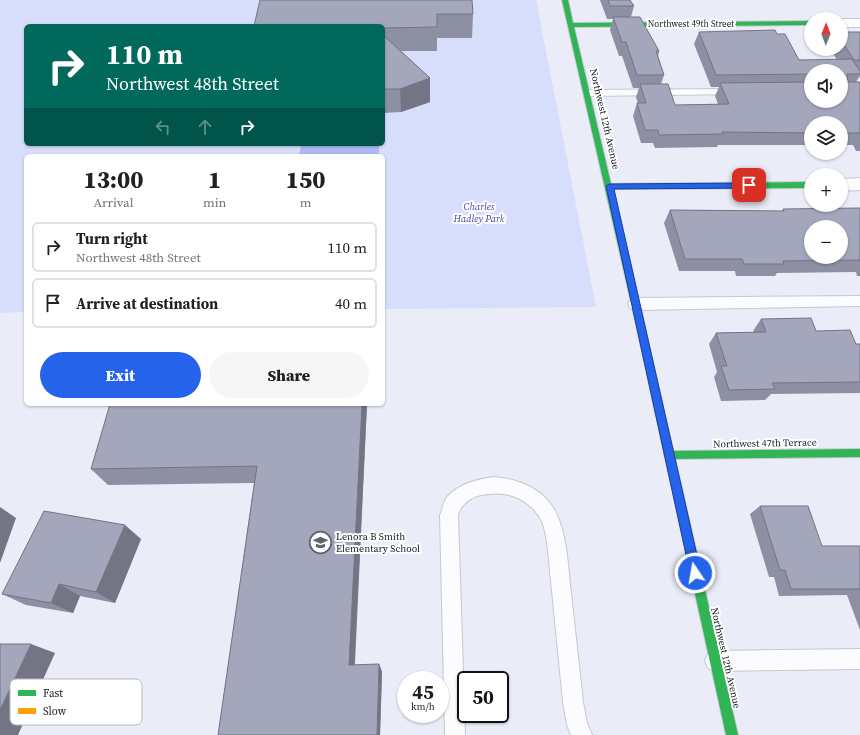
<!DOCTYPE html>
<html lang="en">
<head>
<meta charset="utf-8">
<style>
	:root { --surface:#fff; --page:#f6f6f6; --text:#202124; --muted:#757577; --line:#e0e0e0; --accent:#2563eb }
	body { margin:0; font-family:"Source Serif 4",serif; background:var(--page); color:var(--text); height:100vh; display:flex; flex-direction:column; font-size:15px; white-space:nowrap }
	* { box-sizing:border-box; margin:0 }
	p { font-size:13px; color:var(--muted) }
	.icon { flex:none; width:22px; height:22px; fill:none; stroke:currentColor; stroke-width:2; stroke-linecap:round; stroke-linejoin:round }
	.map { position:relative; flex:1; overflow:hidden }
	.side { position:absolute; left:24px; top:154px; width:361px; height:252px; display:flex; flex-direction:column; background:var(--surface); border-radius:6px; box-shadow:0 1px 3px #0004 }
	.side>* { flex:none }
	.hud { position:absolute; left:24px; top:24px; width:361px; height:122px; border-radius:6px; box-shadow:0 1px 3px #0004; background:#00695c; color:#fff; overflow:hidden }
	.needle { width:26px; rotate:1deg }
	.buttons { position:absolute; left:804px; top:12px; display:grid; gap:8px }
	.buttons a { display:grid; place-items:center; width:44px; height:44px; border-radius:50%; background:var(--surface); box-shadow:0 1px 3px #0004; font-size:20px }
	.speed { position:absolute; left:397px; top:671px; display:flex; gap:8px; font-size:20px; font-weight:700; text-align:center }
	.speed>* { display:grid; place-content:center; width:52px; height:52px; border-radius:50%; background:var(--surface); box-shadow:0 1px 3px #0004; line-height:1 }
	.speed small { font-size:10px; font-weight:400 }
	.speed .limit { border:2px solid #111; border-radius:6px; background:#fff; color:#111 }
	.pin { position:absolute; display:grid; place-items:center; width:34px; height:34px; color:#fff; margin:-17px; border-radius:8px; box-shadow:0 2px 6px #0006 }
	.me { position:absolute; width:44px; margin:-22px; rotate:348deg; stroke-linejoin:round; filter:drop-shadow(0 0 3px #0008) }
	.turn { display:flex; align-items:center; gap:14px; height:84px; padding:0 16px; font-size:18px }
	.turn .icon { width:52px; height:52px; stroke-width:2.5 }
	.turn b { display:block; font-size:28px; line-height:34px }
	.lanes { display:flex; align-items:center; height:38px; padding:0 16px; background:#0003; justify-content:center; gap:20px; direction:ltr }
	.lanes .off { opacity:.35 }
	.eta { display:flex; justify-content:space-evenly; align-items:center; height:68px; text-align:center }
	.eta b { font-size:24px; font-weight:800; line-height:28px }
	.button { display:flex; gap:8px; margin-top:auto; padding:8px 16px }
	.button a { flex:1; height:46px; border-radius:24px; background:var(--accent); color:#fff; font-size:16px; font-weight:800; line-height:46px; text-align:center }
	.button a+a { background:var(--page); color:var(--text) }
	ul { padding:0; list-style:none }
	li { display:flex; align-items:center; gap:12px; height:50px; margin:0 8px 6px; padding:0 8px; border:2px solid var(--line); border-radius:6px }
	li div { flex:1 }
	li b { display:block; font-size:15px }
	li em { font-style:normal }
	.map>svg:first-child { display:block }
	.green { fill:#d7defb; fill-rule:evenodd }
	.water { fill:#aebaf7 }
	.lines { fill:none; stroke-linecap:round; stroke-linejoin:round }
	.lane-casing { stroke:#c5c8d3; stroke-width:2 }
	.street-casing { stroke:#c5c8d3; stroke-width:2 }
	.fast-casing { stroke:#c5c8d3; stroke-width:2 }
	.slow-casing { stroke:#c5c8d3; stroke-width:2 }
	.lane { fill:#fcfcfe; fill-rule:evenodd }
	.street { fill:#fcfcfe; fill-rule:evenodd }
	.fast { fill:#30b455; fill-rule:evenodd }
	.slow { fill:#ff9f0a; fill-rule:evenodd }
	.wall { fill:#8d90a2; fill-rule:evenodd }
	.shaded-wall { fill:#737584 }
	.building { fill:#a4a7bc; stroke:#737584; fill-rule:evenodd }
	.route { fill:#2563eb; stroke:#184099 }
	.labels { text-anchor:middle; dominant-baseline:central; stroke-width:4; stroke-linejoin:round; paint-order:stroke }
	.far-street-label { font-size:9px; fill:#161924; stroke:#fff }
	.street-label { font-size:10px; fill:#161924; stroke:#fff }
	.park-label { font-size:10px; font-style:italic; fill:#4149a8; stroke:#fff }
	.poi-label { font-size:10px; fill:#161924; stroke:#fff; text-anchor:start }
	.key { fill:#fff; stroke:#b9babd; stroke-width:1 }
	.key-label { font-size:11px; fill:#161924 }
</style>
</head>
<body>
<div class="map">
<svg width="860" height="735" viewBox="0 0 860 735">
	<rect width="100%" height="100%" fill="#eaecf8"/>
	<!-- green -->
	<path class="green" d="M0,0H536L596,307L383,309V156H26V312L0,313ZM26,26H383V144H26Z"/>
	<!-- water -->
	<path class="water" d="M301,144H379V156H299Z"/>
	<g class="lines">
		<defs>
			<g id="lane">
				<path d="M736,89L741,92L740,94L588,96L583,93L588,90Z"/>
				<path d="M860,296V306L635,310L630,308L628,304L630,300L635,298Z"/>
				<path d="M494,477C517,479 539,487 552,506C567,528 568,567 571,593C575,629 579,666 583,702L587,723L592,735H571L567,725L563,702C559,662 555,621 551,581C549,565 548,530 540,518C529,500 509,491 488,494C474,495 462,502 458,515L465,735H445L440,515C443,509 443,502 447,497C458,484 478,479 494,477Z"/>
				<path d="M860,649V669L715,671L708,668L705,661L708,654L715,651Z"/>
			</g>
			<g id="street">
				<path d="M840,19H860V27H841V19Z"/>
				<path d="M860,178V190L841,191V179Z"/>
			</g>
			<g id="fast">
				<path d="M562,0H568L573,23L811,21V25L574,27L611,184L811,182V188L613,189L642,315L638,318L634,315Z"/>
				<path d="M860,449V457L669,459L666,458L664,455L666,452L669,451Z"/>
				<path d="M678,488L682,490L683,493L738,735H726L673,493L674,490Z"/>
			</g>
			<path id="slow" d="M638,312L642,315L683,493L682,496L678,498L674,496L673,493L634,315Z"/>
		</defs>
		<!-- lane casing -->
		<use href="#lane" class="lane-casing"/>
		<!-- street casing -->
		<use href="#street" class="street-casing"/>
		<!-- fast casing -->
		<use href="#fast" class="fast-casing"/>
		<!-- slow casing -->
		<use href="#slow" class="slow-casing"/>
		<!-- lane -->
		<use href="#lane" class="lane"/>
		<!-- street -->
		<use href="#street" class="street"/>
		<!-- fast -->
		<use href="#fast" class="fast"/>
		<!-- slow -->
		<use href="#slow" class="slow"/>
	</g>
	<!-- wall -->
	<g class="wall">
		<path d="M260,0L473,14L472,38H437V51H401L430,78V102L401,112L383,113V26Z"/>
		<path d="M600,0H630L634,6L631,17L659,51L658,57L664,75L661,84L675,105L718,104L715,96L719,87H711L694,44L699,32L777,34L799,60H837L831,50L832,49H841V36L843,32H860V76L856,82H860V151H856L853,145H841V123H811V145H718L717,147L655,148L653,143H641L633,116L637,103H638L636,97L639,88H633L622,56H619L610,30L613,19H607ZM811,71H841L811,101Z"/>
		<path d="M860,208V276H857L856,272L777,273L775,276H736L735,271H679L664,223L670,210L782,211L783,209Z"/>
		<path d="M761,319L816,331L856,344H860V393L771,394L765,400L721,401L714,377L717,372L709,344L716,333L754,332L753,331Z"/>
		<path d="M110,404H367L355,665L379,664L382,672L380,735H218L254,483L108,485L91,469Z"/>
		<path d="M760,506L822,546H860V630L847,595L779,596L774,577H769L750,514Z"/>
		<path d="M141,539L115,603L80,596L73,613L26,605L2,594Z"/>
	</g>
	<!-- shaded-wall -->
	<g class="shaded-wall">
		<path d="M430,78V102L401,112L400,89Z"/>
		<path d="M362,404H367L354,672L349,665Z"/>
		<path d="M0,507L16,518L0,563Z"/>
		<path d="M125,525L141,539L115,603L96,592Z"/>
		<path d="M59,584L80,596L73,613L51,603Z"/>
		<path d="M31,644L55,653L18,735H0V710Z"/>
		<path d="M379,664L382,672L380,735H377Z"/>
	</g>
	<!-- building -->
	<g class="building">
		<path d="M260,0H472L473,14H437V27L383,28V26H254Z"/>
		<path d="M608,0H630L634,6H610Z"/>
		<path d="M613,17H640L659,51H656L664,75H637L626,42H622Z"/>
		<path d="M775,30L777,34H785L799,60L852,59L860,71V74H847L848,82H860V133H841V123H811V133L722,132L723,134L659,135L658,130H645L637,103H646L640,84H668L675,105L729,104L720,83L811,82V101H841V71H811V74L716,75L699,32Z"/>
		<path d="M843,32H860V60H854L841,40V36H846Z"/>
		<path d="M383,35L430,78L400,89H383Z"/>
		<path d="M860,208V260L783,261L784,264H744L742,259H685L670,210L784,211L783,209ZM811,227H841V257H811Z"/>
		<path d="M811,318L816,331L850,330L856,344H860V382L772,383L775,389L729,390L721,366H727L716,333L766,332L761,319Z"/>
		<path d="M110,404H362L349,665L379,664L377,735H218L257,466L91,469Z"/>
		<path d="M760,506H808L822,546H860V589H791L785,570H780Z"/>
		<path d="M44,511L125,525L96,592L59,584L51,603L2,594Z"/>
		<path d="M0,644H31L0,710Z"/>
	</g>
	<!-- route -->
	<path class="route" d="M749,183L753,185L749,188L614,189L701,573L699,577L695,578L692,577L690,573L606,186L609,184Z"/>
	<!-- icons -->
	<defs>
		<symbol id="school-ring" viewBox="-11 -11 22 22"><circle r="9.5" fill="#fff" stroke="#60636e" stroke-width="1.5"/><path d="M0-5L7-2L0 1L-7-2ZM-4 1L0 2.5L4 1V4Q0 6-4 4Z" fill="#60636e"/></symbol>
	</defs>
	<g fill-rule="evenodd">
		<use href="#school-ring" x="308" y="530" width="25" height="25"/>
	</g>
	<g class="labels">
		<!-- far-street labels -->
		<g class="far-street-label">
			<text x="691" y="24">Northwest 49th Street</text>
		</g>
		<!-- street labels -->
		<g class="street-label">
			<text transform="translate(605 119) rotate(77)">Northwest 12th Avenue</text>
			<text transform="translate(765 443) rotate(-1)">Northwest 47th Terrace</text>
			<text transform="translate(726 658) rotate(77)">Northwest 12th Avenue</text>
		</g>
		<!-- park labels -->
		<g class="park-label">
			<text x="479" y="206">Charles<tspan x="479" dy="12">Hadley Park</tspan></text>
		</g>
		<!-- poi labels -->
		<g class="poi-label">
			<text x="336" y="536">Lenora B Smith<tspan x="336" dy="12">Elementary School</tspan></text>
		</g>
	</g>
	<!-- legend -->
	<rect x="10" y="679" width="132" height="46" rx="6" class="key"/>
	<rect x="18" y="690" width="18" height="6" fill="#30b455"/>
	<rect x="18" y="708" width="18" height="6" fill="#ff9f0a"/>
	<g class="key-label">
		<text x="43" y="697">Fast</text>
		<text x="43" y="715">Slow</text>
	</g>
</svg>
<div class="buttons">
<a><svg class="needle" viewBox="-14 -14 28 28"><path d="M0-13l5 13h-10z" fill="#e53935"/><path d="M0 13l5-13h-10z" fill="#757577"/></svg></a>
<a><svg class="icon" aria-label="sound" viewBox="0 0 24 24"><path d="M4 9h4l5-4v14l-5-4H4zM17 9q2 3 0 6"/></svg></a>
<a><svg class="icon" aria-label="layers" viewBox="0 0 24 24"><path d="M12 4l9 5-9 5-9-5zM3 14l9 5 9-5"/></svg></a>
<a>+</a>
<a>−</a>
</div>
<div class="speed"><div>45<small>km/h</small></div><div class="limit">50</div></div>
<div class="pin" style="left:749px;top:185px;background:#d93025"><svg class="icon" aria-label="arrive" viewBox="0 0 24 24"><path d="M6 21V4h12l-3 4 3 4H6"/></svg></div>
<svg class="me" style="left:695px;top:573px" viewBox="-20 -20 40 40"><circle r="17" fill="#2563eb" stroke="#fff" stroke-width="3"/><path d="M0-11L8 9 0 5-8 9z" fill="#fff"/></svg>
<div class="hud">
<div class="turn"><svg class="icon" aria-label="right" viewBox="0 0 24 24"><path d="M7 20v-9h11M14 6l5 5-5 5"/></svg><div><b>110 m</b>Northwest 48th Street</div></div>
<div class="lanes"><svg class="icon off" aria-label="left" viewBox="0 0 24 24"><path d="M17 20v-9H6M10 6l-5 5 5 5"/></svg><svg class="icon off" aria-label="ahead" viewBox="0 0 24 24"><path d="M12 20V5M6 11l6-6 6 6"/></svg><svg class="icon" aria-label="right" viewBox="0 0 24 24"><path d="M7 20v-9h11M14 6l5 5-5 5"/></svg></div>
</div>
<section class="side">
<div class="eta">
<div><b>13:00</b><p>Arrival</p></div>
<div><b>1</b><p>min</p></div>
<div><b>150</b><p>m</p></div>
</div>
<ul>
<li><svg class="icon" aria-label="right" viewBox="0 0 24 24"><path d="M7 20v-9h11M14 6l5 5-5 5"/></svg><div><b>Turn right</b><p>Northwest 48th Street</p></div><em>110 m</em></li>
<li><svg class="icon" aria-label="arrive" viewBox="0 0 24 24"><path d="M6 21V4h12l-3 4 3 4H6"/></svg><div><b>Arrive at destination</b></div><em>40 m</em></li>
</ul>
<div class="button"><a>Exit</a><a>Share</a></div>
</section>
</div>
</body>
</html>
